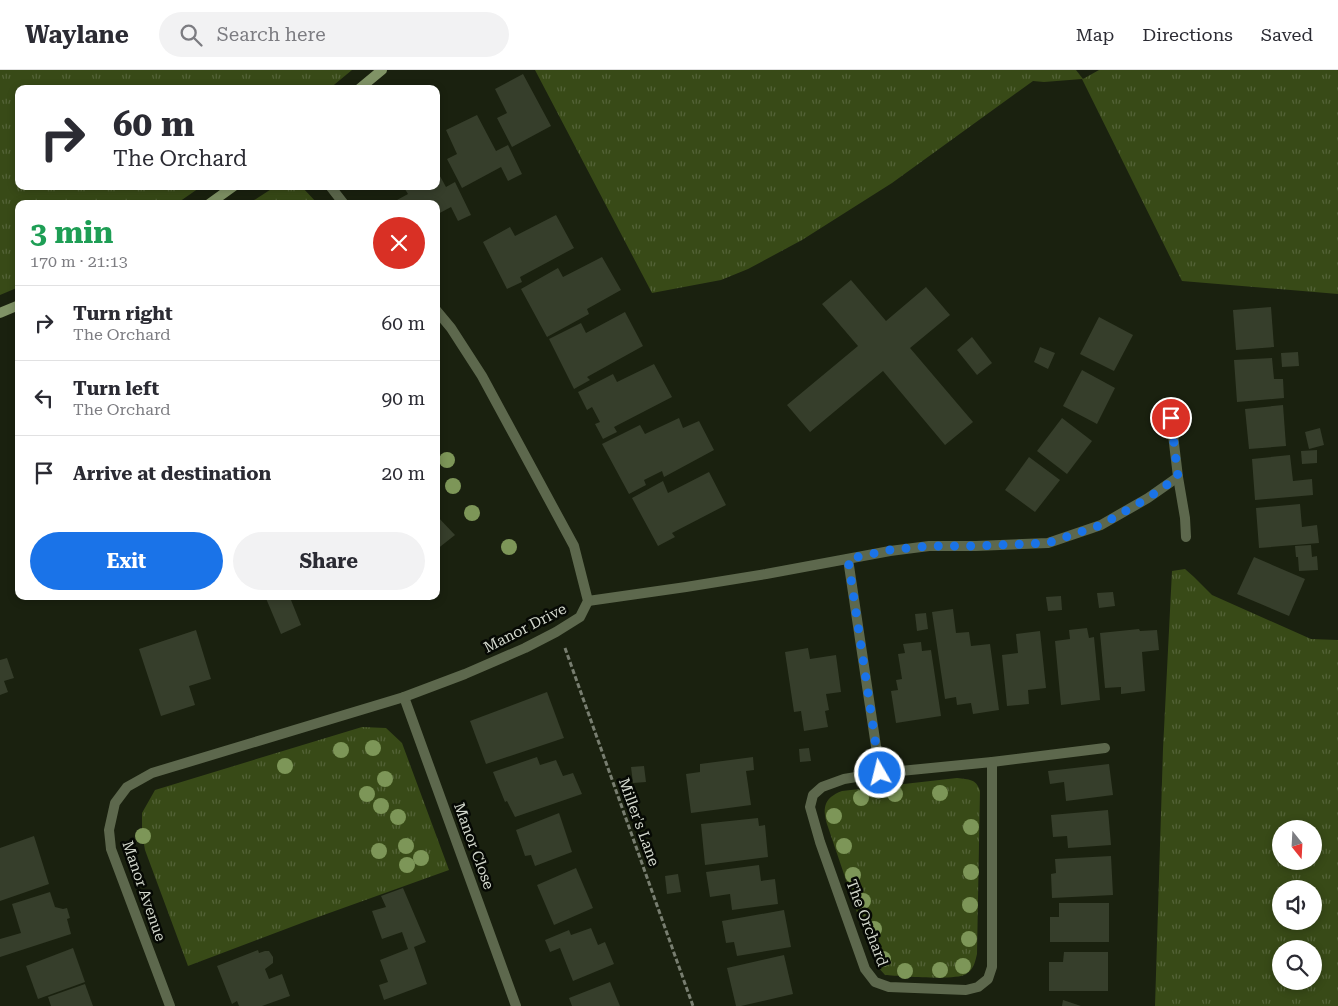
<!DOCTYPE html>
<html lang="en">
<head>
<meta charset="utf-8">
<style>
	:root { --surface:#fff; --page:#f2f2f3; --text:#2b2b33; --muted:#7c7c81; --line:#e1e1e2; --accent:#1a73e8 }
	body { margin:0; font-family:"Roboto Serif",serif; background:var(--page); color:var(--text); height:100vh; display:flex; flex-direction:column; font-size:19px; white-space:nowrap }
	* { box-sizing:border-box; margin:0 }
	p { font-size:16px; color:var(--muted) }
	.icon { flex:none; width:28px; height:28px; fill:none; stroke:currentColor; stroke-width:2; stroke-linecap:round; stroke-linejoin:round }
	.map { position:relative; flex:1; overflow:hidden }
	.sheet { position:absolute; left:15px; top:130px; width:425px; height:400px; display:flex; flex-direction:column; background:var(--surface); border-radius:10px; box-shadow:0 2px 8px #0003 }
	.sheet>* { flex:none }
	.guide { position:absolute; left:15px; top:15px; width:425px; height:105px; border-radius:10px; box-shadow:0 2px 8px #0003; background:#fff; color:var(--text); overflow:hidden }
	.needle { width:32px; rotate:162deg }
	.tools { position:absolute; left:1272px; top:750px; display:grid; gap:10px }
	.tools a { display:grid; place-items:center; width:50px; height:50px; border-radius:50%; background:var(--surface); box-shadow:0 2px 8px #0003; font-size:25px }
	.pin { position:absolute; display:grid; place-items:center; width:42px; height:42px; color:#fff; margin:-21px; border:2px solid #fff; border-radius:50%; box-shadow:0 1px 5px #0007 }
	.me { position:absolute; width:55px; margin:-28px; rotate:352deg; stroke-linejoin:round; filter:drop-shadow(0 0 4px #0008) }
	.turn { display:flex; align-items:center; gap:18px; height:105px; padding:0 15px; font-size:22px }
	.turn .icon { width:65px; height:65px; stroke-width:2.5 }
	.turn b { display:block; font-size:35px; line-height:42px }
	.round { display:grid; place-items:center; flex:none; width:52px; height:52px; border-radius:26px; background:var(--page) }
	.headline { display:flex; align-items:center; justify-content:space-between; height:85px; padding:0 15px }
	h1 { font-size:30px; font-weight:700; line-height:38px; color:#1e9e55 }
	.cta { display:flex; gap:10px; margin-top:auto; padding:10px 15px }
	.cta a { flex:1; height:58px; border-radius:30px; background:var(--accent); color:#fff; font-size:20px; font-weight:700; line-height:58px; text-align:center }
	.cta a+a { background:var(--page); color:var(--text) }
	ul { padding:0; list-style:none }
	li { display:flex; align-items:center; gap:15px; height:75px; padding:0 15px; border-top:1px solid var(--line) }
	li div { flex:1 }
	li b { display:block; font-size:19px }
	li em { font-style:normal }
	header { display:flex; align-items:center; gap:30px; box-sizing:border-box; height:70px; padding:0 25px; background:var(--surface); border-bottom:1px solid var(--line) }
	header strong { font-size:24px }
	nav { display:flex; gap:28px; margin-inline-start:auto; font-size:18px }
	.search { width:350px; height:45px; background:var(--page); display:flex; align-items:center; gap:12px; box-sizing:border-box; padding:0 18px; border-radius:28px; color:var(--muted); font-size:19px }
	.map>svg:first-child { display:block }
	.grass { fill:url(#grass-tufts); fill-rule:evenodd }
	.building { fill:#363e2b }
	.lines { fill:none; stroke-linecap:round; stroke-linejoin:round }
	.path { stroke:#787e70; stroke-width:3; stroke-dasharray:5 2.5; stroke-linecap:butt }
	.minor { stroke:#5d684d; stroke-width:10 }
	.secondary { stroke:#809366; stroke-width:10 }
	.tree { fill:#7d9658 }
	.route { stroke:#1a73e8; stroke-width:9; stroke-dasharray:0 16.2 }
	.labels { text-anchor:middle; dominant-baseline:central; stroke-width:5; stroke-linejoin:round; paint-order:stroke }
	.street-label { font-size:15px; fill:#d3d8cd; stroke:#060904 }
</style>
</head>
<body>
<header>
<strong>Waylane</strong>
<div class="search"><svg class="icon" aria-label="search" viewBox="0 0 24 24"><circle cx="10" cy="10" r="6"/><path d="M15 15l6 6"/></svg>Search here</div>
<nav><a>Map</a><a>Directions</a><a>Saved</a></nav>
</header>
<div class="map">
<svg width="1338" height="936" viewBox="0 0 1338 936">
	<defs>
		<pattern id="grass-tufts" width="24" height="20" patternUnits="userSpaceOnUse" patternTransform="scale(1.25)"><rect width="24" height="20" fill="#384a17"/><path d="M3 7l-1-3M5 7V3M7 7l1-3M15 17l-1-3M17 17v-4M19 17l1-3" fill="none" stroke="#546338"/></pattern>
	</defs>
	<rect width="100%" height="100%" fill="#1a210f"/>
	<!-- grass -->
	<g class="grass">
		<path d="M0,0H352L329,19H19V116H202L176,134H19V217L0,225Z"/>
		<path d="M535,0H1076L1083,9L1099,0H1338V224L1182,211L1082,9L1044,12L1033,11L892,113L802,170L748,199L721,210L652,223Z"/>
		<path d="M276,116H301L318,134H248Z"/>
		<path d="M1185,499L1194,507L1212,525L1311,569L1338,570V936H1155L1163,679L1172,501ZM1281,759H1314V791H1281ZM1281,819H1314V851H1281ZM1281,879H1314V911H1281Z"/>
		<path d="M362,657L386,658L402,673L449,800L307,851L188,896L145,780L142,763V743L155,720Z"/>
		<path d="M957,708C969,710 976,708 980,721L977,884C975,892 974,899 966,904C956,911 900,906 885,905L877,896L868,875L828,757C822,739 823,728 842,721Z"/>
	</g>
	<!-- building -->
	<g class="building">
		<path d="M523,4L551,56L512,77L497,48L507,43L495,19Z"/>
		<path d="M477,45L496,81L508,75L522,104L508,111L501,97L462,118L447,89L457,84L446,60Z"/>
		<path d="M436,99L446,117L455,112L471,145L458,151L451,137L436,145V134H399L397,130L408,124L403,116H436Z"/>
		<path d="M556,145L574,178L520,207L522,212L507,219L483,172L510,157L515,166Z"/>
		<path d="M602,187L621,220L587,239L589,244L547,267L521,219L558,198L563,207Z"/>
		<path d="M851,210L886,251L926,217L950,245L910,278L973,352L945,375L883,301L810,362L787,335L858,276L822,234Z"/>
		<path d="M1271,237L1274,277L1236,280L1233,240Z"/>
		<path d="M625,242L643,276L587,307L590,310L574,319L549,269L581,253L586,263Z"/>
		<path d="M1099,247L1133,265L1114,301L1080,284Z"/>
		<path d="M972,267L992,293L977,305L957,280Z"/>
		<path d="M1040,277L1055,283L1048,299L1034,292Z"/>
		<path d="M1298,282L1299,296L1282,297L1281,283Z"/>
		<path d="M1272,288L1274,309H1283L1284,328L1237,332L1234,290Z"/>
		<path d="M654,294L672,327L614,357L617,362L603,369L595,354L600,352L592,337L587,340L578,322L613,304L617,312Z"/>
		<path d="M1082,300L1115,318L1097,354L1063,336Z"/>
		<path d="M1283,335L1286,376L1249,379L1245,339Z"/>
		<path d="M679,348L683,358L699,351L714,380L664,407L662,401L644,410L646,415L629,424L602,374L640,355L645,364Z"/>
		<path d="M1062,348L1092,371L1067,404L1037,381Z"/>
		<path d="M1320,358L1324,375L1309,379L1305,362Z"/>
		<path d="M1317,380V393L1302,394L1301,381Z"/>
		<path d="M1290,385L1293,411L1312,409L1313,425L1255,430L1252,389Z"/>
		<path d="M1029,387L1060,410L1035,442L1005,420Z"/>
		<path d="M709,402L726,435L672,463L675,467L658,476L632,428L663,411L668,423Z"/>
		<path d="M1300,434L1302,457L1317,455L1319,473L1259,478L1256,438Z"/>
		<path d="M436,445L455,465L436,480Z"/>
		<path d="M1311,475L1312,487L1317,486L1318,500L1299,501L1298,487H1296L1295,476Z"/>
		<path d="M1254,487L1305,509L1289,546L1237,524Z"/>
		<path d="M1113,522L1115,536L1099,538L1097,523Z"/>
		<path d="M265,526H299L291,530L301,555L281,564Z"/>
		<path d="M1061,526L1062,540L1048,541L1046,527Z"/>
		<path d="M953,539L956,563L969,562L971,576L990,574L999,640L973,644L971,633L957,635L956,627L945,629L932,542Z"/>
		<path d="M926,543L928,559L917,561L915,544Z"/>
		<path d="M1087,558L1089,568L1094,567L1100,630L1061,635L1055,571L1070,569L1069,560Z"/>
		<path d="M1139,559L1140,561L1157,560L1159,580L1142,582L1145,621L1121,624V617L1105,618L1100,563Z"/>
		<path d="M196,560L211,609L189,616L195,635L161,646L139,579Z"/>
		<path d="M1040,561L1046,618L1028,620L1029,634L1007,636L1002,585L1018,583L1016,564Z"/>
		<path d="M921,572L922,581L931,580L941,646L896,653L891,621L898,620L896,610L902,609L898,584L905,583L903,574Z"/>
		<path d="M808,578L810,589L836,585L841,622L826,624L829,640L825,641L828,657L804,661L801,641L794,642L785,582Z"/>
		<path d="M7,588L14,608L4,611L8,622L0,625V590Z"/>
		<path d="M547,622L564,668L486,694L470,651Z"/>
		<path d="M809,678L811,691L800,692L799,679Z"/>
		<path d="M537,687L540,695L556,690L563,706L573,703L582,724L515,747L507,731L505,732L493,702Z"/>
		<path d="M753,687L754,700L746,701L751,735L691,743L686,704L700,702V694Z"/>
		<path d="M1109,694L1113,725L1066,731L1064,712L1050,714L1048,701Z"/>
		<path d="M644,696L646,712L633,713L631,697Z"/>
		<path d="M1108,740L1111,775L1068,778L1067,766L1053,767L1051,745Z"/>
		<path d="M559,743L572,782L535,796L531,785L525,786L516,760Z"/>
		<path d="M758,748L759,756L765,755L768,787L705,795L701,754Z"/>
		<path d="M34,766L49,814L0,831V778Z"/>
		<path d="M1111,786L1113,825L1052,828L1051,804L1056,803L1055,789Z"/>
		<path d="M759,795L761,811L775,809L778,834L732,840L730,824L710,827L706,802Z"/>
		<path d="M576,798L593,838L554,855L537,815Z"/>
		<path d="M678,804L681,822L667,824L665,806Z"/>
		<path d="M403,818L426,872L414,877L427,914L384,930L379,915L388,912L380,890L408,879L402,862L382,869L372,841L386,837L381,826Z"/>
		<path d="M50,822L55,837L63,839L67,838L70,848L67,849L71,864L0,887V869L21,863L12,834Z"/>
		<path d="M1059,833H1109V872H1050V847H1059Z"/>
		<path d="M784,840L791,877L737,886L734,872L726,873L722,851Z"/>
		<path d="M591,858L598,875L605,872L614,894L573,911L560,878L550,882L545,870L569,860L571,865Z"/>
		<path d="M73,878L85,912L38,929L26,896Z"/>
		<path d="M258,880L259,883L265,881H269L273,887V893L265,899L269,909L282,904L290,926L262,936H239L237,931L232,934L217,896Z"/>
		<path d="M1064,882H1108V921H1049V892H1063Z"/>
		<path d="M784,885L793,924L741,936H736L727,898Z"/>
		<path d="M610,912L620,936H572L569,928Z"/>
		<path d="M85,914L93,936H51L48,927Z"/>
		<path d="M1063,930L1081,936H1062Z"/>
	</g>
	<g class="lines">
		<!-- path -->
		<path class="path" d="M565,578L693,936"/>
		<!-- minor -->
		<g class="minor">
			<path d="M330,116L344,134"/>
			<path d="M1171,348L1178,407L1185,448L1186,467"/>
			<path d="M848,489L880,703L992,692L1105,678"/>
			<path d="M588,531L686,517L766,504L890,481L929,476H976L1048,473L1101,455L1148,428L1178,407"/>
			<path d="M404,627L516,936"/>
			<path d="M880,703L844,709L822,717L813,725L810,737L820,772L865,899L875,912L889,917L966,920L978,917L988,909L992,897V692"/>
			<path d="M170,936L111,779L109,760L115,733L127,717L152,703L404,627L465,604L525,578L556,562L580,547L588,531L574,476L482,306L451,258L436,240"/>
		</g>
		<!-- secondary -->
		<g class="secondary">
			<path d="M359,19L382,0"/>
			<path d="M209,134L234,116"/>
			<path d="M0,243L19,235"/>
		</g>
	</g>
	<!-- trees -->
	<g class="tree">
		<circle cx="447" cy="390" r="8"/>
		<circle cx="453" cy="416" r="8"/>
		<circle cx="472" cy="443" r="8"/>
		<circle cx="509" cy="477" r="8"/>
		<circle cx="373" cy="678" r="8"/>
		<circle cx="341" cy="680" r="8"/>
		<circle cx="285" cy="696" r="8"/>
		<circle cx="385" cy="709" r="8"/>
		<circle cx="940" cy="723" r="8"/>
		<circle cx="367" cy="724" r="8"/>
		<circle cx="895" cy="724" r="8"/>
		<circle cx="861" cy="728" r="8"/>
		<circle cx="381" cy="736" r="8"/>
		<circle cx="834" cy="746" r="8"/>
		<circle cx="398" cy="747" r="8"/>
		<circle cx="971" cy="757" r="8"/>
		<circle cx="143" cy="766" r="8"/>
		<circle cx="406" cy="776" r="8"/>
		<circle cx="844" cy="776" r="8"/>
		<circle cx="379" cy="781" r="8"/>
		<circle cx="421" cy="788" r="8"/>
		<circle cx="407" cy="795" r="8"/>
		<circle cx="971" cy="802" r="8"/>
		<circle cx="853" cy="805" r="8"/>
		<circle cx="863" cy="831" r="8"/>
		<circle cx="970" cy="835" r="8"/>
		<circle cx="874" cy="859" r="8"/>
		<circle cx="969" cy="869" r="8"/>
		<circle cx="883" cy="889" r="8"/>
		<circle cx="963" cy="896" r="8"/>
		<circle cx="940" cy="900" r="8"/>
		<circle cx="905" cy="901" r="8"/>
	</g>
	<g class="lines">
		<!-- route -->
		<path class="route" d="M880,703L848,489L890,480L929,476H976L1048,473L1101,455L1148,428L1178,407L1171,348"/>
	</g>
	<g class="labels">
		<!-- street labels -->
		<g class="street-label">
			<text transform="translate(525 558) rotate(-27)">Manor Drive</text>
			<text transform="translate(639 752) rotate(70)">Miller's Lane</text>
			<text transform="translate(474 776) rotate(70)">Manor Close</text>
			<text transform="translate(144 821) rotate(71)">Manor Avenue</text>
			<text transform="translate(867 853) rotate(69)">The Orchard</text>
		</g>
	</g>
</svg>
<div class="tools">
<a><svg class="needle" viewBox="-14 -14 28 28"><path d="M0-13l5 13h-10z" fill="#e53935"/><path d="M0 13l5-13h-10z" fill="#7c7c81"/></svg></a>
<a><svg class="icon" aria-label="sound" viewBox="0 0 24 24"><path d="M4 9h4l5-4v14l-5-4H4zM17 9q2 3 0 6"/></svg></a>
<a><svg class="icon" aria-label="search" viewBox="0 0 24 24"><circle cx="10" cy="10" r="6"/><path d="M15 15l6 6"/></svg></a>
</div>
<div class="pin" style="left:1171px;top:348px;background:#d93025"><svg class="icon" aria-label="arrive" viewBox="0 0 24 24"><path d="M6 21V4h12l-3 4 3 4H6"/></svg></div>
<svg class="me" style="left:880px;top:703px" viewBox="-20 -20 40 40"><circle r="17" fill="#1a73e8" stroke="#fff" stroke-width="3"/><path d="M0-11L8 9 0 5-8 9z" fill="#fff"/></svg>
<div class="guide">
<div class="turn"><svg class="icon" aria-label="right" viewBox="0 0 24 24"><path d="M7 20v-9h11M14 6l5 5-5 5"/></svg><div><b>60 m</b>The Orchard</div></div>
</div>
<section class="sheet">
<div class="headline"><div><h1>3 min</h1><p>170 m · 21:13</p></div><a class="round" style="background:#d93025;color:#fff"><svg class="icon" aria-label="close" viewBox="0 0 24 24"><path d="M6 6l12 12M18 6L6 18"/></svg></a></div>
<ul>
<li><svg class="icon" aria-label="right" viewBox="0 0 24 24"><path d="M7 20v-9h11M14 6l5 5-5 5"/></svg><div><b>Turn right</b><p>The Orchard</p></div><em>60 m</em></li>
<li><svg class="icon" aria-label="left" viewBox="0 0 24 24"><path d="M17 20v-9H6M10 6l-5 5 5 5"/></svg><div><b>Turn left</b><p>The Orchard</p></div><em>90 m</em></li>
<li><svg class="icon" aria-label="arrive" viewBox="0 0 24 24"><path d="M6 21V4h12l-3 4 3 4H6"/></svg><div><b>Arrive at destination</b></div><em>20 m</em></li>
</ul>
<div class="cta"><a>Exit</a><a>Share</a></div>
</section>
</div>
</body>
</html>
